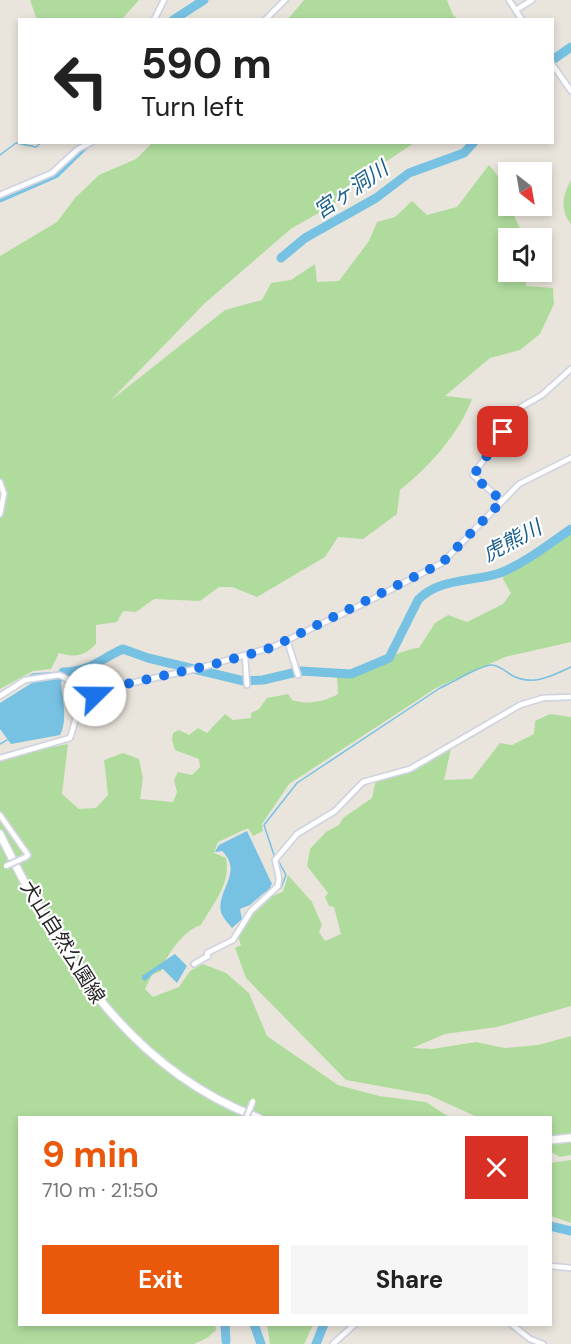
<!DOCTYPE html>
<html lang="en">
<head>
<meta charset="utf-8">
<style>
	:root { --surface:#fff; --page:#f6f6f6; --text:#222; --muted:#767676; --accent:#ea580c }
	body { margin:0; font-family:"DM Sans","Noto Sans JP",sans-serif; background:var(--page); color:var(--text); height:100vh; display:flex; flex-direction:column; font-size:22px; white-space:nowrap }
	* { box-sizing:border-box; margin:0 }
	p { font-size:20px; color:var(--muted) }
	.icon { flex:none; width:33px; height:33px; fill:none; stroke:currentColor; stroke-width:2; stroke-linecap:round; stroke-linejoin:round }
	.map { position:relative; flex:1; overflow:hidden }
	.sheet { position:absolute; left:18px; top:1116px; width:534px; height:210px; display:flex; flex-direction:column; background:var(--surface); border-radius:0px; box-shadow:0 3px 9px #0003 }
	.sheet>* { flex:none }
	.banner { position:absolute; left:18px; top:18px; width:536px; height:126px; border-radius:0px; box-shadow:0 3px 9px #0003; background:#fff; color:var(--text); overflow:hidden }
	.needle { width:39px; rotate:149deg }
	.tools { position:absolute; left:498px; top:162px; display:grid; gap:12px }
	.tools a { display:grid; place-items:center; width:54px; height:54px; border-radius:0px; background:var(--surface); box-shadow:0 3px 9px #0003; font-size:30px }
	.pin { position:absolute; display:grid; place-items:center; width:51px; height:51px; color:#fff; margin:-26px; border-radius:12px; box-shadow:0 3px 9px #0006 }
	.me { position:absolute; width:66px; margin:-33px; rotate:68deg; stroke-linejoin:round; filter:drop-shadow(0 0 4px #0008) }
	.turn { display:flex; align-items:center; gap:21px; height:126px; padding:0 24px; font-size:27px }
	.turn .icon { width:78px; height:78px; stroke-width:2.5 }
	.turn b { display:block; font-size:42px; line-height:51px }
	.round { display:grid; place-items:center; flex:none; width:63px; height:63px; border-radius:0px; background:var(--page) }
	.head { display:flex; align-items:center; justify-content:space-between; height:102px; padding:0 24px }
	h1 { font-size:36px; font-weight:700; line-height:45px; color:var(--accent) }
	.primary-button { display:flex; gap:12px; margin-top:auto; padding:12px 24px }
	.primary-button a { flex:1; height:69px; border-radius:0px; background:var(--accent); color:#fff; font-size:24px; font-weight:700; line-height:69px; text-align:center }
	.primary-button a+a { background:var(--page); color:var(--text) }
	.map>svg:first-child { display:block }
	.green { fill:#afdc9d }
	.water { fill:#77c1e3 }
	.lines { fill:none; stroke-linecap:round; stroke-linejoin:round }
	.stream { stroke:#77c1e3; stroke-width:1.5 }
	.river { stroke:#77c1e3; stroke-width:9 }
	.street-casing { stroke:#d1d3e1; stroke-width:8 }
	.secondary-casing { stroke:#d1d3e1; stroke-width:10 }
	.street { stroke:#fff; stroke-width:4.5 }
	.secondary { stroke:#fff; stroke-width:7 }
	.street-bridge-casing { stroke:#d1d3e1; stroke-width:8; stroke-linecap:butt }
	.street-bridge { stroke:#fff; stroke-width:4.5 }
	.route { stroke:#1a73e8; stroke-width:10; stroke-dasharray:0 18 }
	.labels { text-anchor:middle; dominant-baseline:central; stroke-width:4.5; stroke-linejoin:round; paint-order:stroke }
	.street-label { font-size:20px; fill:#292929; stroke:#fff }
	.water-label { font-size:21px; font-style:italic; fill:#195f8d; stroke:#fff }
</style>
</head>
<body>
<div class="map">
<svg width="571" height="1344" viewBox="0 0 571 1344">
	<rect width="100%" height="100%" fill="#eae5dc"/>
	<!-- green -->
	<g class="green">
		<path d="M30,0H139L122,19L37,20Z"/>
		<path d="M304,0H447L453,15L458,19H288Z"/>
		<path d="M152,143H414L372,171L333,205L292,228L205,303L110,401L225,310L262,300L271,283L291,280L315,264L317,282L339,281L369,241L377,222L395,217L412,201L427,215L457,207L489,165C510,187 508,215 527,238H508V272H527L526,286L553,288L554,304L540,334L520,350L490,358L445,396L472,399C459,434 429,467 400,490L397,514L363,539L338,537L325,557L257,597L232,587H219L200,601L154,599L136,612L123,611L117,622L96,625V644C84,656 76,658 59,653L51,669L33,671L0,689V256L57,222L75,198L99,175L136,159Z"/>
		<path d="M571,180V224C559,209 563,195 571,180Z"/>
		<path d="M571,531V642L505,657L436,688L289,784L262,824L263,831L253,836L248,828L218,842L214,853L226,858C231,884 214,902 201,925C185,929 166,955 161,971L152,975L145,989L153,997L179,987L190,971L203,964L226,973L249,993L267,1036L338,1085L379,1096L426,1102L449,1117L20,1118V1324H215L216,1330L207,1338L194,1344H0V761L12,755L68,744L62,794L79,809L96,808L108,795L104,760L123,753L139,759L143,778L140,799L173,802L177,792L174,780L178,772L192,775L200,767L199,759L175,750L172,740L173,733L179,730L189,735L198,728L207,733L225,714L233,720L251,718V713L259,709L267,698L288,694L292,700C307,705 324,702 338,694L337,677C368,674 393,650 419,648L435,623L448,615L467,622L503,604L511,593L503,579L505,571Z"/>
		<path d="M550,714L571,717V1006L497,1027L445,1034L412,1048L432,1049L476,1042L505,1048L538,1045L571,1036V1155L560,1157L551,1152L550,1118L477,1117L429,1095L346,1080L246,978L235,948L241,945L238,937C250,917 260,899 283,892L288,875L312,902L322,925L319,932L325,941L341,934L334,907L329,906L325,897L328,893L307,866L310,849L326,832L339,825L343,818L372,798L376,780L412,772L451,749L444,780L472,779L500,743L512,745L534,734L535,721Z"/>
		<path d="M571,1160V1223L551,1216L550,1163Z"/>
		<path d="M267,1325V1324L313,1325L304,1344H270Z"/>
	</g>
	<!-- water -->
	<g class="water">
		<path d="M58,678L61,679C61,695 69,719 60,735L11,744L0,729V703L35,681Z"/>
		<path d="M247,831L272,884L270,887L272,890L267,894L265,892L250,905L240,909L242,919L232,928C228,923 223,918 221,912C216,891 244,872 222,851L215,852L219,845Z"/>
		<path d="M175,954L187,966L177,983L163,969L156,971L145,981L142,979V976Z"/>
	</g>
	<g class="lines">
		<!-- stream -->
		<g class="stream">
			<path d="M0,155L16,143L36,147L42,142"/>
			<path d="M0,692L33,674L63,672"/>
			<path d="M0,744L7,740"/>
			<path d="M274,855L264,825L297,783L440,688C452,683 482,664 492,665C499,665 506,672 513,676C533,686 552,676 571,667"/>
			<path d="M279,862L286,875L281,888"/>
		</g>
		<!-- river -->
		<g class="river">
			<path d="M173,20L204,0"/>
			<path d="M554,59L571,47"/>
			<path d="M0,198L55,174L88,142"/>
			<path d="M281,258L305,238L376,198L409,173L464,153L474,142"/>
			<path d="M59,678L63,672C90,672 100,659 123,649L148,658L244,681L263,680L301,671L351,674L389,658L418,600C438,578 473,582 500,573C525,563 549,544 571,529"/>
			<path d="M550,1226L571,1231"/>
			<path d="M225,1324L226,1341"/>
			<path d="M254,1324L261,1344"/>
			<path d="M316,1344L324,1324"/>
		</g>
		<defs>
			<g id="street">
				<path d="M509,0L522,20"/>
				<path d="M516,10L532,0"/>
				<path d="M154,20L164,0"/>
				<path d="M265,20L285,0"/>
				<path d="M552,64L571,91"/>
				<path d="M0,195L52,173L78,149L92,142"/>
				<path d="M0,482L4,494L0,514"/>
				<path d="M502,501L473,475L521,407L542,395L571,369"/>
				<path d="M287,640L298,675"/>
				<path d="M245,656L247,685"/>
				<path d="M0,696L25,680L59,675C84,683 77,719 70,738L0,758"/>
				<path d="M78,703L113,687L196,669L273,647L365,603L442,563L519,484L571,458"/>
				<path d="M0,815L28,855L26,857"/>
				<path d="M194,964L208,956L207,953L233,940L251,911L278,886L279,878L275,860L297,834L335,811L363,782L410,769L520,705L543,698L571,697"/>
				<path d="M550,1266L571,1268"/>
				<path d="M511,1324L530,1339L543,1344"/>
				<path d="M333,1344L355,1324"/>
			</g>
			<g id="secondary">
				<path d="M0,834C58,953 128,1069 259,1118"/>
				<path d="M550,1140L571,1138"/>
			</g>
		</defs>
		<!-- street casing -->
		<use href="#street" class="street-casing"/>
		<!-- secondary casing -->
		<use href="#secondary" class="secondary-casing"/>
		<!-- street -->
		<use href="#street" class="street"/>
		<!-- secondary -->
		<use href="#secondary" class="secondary"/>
		<defs>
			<g id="street-bridge">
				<path d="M6,866L26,857"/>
				<path d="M246,1118L253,1101"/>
			</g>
		</defs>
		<!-- street-bridge casing -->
		<use href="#street-bridge" class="street-bridge-casing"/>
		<!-- street-bridge -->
		<use href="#street-bridge" class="street-bridge"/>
	</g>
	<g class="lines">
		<!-- route -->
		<path class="route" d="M95,695L113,687L211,665L265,650L287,640L442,563L502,501L473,476L503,432"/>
	</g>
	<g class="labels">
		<!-- street labels -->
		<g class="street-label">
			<text transform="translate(63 942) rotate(58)">犬山自然公園線</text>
		</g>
		<!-- water labels -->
		<g class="water-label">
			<text transform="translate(351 190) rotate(-34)">宮ヶ洞川</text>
			<text transform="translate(512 541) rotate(-28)">虎熊川</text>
		</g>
	</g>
</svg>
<div class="tools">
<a><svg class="needle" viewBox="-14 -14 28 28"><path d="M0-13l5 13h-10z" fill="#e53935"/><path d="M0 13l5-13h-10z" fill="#767676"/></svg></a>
<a><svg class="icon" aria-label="sound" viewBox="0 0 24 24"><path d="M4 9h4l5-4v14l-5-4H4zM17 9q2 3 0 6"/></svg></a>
</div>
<div class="pin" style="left:503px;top:432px;background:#d93025"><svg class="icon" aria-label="arrive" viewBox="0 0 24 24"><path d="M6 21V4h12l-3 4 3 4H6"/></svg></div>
<svg class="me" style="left:95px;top:695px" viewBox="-20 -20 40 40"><circle r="19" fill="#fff"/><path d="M0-13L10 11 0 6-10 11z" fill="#1a73e8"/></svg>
<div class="banner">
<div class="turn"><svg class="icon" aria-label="left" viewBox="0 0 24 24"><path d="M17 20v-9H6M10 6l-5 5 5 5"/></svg><div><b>590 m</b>Turn left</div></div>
</div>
<section class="sheet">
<div class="head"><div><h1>9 min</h1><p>710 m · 21:50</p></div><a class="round" style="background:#d93025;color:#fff"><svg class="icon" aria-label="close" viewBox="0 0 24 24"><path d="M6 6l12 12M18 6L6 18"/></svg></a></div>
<div class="primary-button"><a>Exit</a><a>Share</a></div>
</section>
</div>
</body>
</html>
